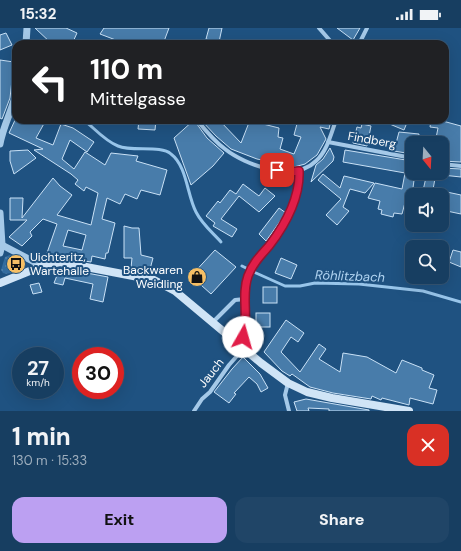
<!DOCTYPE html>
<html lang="en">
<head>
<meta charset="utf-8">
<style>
	:root { --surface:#173e61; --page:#204567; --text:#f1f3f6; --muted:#9eaebd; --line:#365776; --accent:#bca0f2 }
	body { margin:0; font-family:"DM Sans",sans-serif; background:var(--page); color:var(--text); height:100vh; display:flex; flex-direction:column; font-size:15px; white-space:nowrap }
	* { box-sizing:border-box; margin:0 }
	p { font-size:13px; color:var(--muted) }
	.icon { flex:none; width:22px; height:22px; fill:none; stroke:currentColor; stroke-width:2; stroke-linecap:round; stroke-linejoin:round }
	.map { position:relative; height:383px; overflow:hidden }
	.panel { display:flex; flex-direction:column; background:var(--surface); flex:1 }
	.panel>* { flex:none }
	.top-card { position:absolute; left:12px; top:12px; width:437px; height:84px; border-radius:12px; box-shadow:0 4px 16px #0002,0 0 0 1px var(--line); background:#202124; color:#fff; overflow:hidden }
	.needle { width:26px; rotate:162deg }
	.controls { position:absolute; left:405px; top:108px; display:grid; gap:8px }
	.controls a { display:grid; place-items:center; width:44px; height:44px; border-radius:8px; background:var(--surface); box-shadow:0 4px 16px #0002,0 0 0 1px var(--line); font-size:20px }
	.speed { position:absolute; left:12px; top:319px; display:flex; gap:8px; font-size:20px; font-weight:700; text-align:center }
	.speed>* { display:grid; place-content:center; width:52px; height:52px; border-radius:50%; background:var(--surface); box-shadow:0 4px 16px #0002,0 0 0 1px var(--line); line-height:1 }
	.speed small { font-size:10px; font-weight:400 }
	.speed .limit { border:6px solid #d22; background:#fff; color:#111 }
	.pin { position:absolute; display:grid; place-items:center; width:34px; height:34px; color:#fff; margin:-17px; border-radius:8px; box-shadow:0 2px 6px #0006 }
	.me { position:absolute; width:44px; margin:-22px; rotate:7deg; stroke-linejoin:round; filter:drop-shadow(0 0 3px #0008) }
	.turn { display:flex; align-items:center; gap:14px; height:84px; padding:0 12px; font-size:18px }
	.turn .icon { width:52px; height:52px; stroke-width:2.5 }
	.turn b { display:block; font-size:28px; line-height:34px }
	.round { display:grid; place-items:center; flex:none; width:42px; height:42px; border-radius:12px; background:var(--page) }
	.headline { display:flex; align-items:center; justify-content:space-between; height:68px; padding:0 12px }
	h1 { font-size:24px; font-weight:800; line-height:30px }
	.action { display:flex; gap:8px; margin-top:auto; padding:8px 12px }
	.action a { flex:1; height:46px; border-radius:12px; background:var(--accent); color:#111; font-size:16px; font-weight:800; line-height:46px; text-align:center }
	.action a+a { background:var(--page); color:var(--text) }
	.status { display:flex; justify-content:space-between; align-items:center; height:28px; padding:0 20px; background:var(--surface); direction:ltr }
	.status svg { height:11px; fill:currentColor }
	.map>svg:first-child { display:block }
	.grass { fill:url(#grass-dots) }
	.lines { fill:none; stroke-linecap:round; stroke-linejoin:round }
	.stream { stroke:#98c5ea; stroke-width:3 }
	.building { fill:#487caa; stroke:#c9e1f6; fill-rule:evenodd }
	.minor { stroke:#a5c9e8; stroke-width:4 }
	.tertiary { stroke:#a5c9e8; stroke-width:7 }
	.secondary { stroke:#d0e4f6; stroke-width:8 }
	.route-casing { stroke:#92132f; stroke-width:10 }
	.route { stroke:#e11d48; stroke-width:7 }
	.labels { text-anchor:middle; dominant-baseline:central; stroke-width:4; stroke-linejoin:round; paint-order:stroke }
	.street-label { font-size:12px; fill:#fff; stroke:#1f5281 }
	.poi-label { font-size:12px; fill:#fff; stroke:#1f5281; text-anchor:start }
	.water-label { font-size:13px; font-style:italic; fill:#b0d3f0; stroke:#1f5281 }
</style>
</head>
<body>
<div class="status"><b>15:32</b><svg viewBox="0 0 49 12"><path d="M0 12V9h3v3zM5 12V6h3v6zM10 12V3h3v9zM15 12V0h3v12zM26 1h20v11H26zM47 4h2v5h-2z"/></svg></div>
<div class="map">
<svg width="461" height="383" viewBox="0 0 461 383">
	<defs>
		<pattern id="grass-dots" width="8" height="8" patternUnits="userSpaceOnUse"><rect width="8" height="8" fill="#336c9f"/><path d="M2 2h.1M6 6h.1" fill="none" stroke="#5282ad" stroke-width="1.8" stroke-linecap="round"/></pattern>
	</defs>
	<rect width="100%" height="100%" fill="#1f5281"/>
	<!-- grass -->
	<path class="grass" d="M10,227L19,232C21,240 11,248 3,245L1,242L5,229Z"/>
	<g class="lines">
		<!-- stream -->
		<g class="stream">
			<path d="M84,92C94,100 105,113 118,118C132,124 161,117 171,126C187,138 187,167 196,184C202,196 212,204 221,214"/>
			<path d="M242,238L256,245L285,258H300L315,255L359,256L423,263L461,274"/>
		</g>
	</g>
	<!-- building -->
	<g class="building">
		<path d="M35,0H66L77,5L72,16H52Z"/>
		<path d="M104,0H169L163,16H120L121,14L100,6Z"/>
		<path d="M209,0H222L219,14L206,11Z"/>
		<path d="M337,0H360L353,12Z"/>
		<path d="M6,5L12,17L0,22V7Z"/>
		<path d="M0,32L14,34L10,70L2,91L0,90Z"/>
		<path d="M16,90V92H46L36,110L53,117L61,96L73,100L94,114L87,124L70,112L62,131L74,141L85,124L105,137L111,125L138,128L136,133L167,142L160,167L141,162L137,171L125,166L120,176L107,170L102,191L115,195L108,225H106L105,231L92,228L91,234L60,229L47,225L57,196L43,191L30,204L32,208L22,218L9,209L27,192H10V170H23L22,190L53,150L60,158L72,167L57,187L91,197L98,165L86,159L84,163L75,156L78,152L71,146L34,122L43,121L9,105ZM68,202L86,207L82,222L63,218Z"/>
		<path d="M139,92H156L155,102L138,101Z"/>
		<path d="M194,92L207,110L224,125L213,138L191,157L174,110Z"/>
		<path d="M201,92H219L241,115L250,92H264L263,96L279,100L278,109L283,110L280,121L294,126L301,109L294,107L298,92H331L329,101L320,99L326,111L317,127L305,136L294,139L257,131L231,121L216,108Z"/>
		<path d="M380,92H408L404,102Z"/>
		<path d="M431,92H439L461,98V134L442,133V115H435L438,100L430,99Z"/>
		<path d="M362,96L371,98L367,118L353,115L357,99L361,100Z"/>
		<path d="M399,104L419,106L418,115H412V126L394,123Z"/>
		<path d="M330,120L334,129L333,133L311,154L316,137L323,131Z"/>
		<path d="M28,122L36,130L14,146L10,133V123Z"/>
		<path d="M345,122L412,133V145H415L412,167H407L402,186L394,185L393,189L381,186L382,182L378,181L380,173L368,170L375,155L402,161L405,145L343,134Z"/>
		<path d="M442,140L461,141V149L442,147Z"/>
		<path d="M427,145H436L432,167H422Z"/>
		<path d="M323,146L340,160L344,148L374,155L365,165L350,161L343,179L349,183L337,197L326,187L341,171L318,152Z"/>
		<path d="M243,156L259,168L265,160L275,168L259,184L239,168L221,191L237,201L232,209L213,198L215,195L206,188L218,173L220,175L230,162L236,166Z"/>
		<path d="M442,163L461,167V186L442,182Z"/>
		<path d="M279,180L286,185L266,213L259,206Z"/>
		<path d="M124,198L132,200H139L141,227L153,230L149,245L131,240L132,230H124Z"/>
		<path d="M215,222L236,239L211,266L191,248Z"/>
		<path d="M453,222L461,224V239L449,234Z"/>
		<path d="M281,230L297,237L291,251L275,245Z"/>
		<path d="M60,240L108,249L103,274L90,271L93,256L65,250L63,257L54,255Z"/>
		<path d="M39,255L42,264L33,266L30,257Z"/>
		<rect x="263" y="259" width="14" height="16"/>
		<rect x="256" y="285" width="14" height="14"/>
		<path d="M286,292L304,305L298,314L291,309L281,324L300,344L319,316L326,321L319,331L340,344L343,325L367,329L396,345L402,332L422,340V342L434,347L429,360L437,362L433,376L410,370L409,377L382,370L381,372L372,368L371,371L333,365L310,359L292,346L290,348L282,343L264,324Z"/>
		<path d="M243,329L260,346L268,360L261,364L257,356L249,349L234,365L236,366L229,375L214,364L232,341Z"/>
		<path d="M306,371L369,382V383H329V381L308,380L309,383H297L294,374Z"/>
	</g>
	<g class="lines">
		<!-- minor -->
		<g class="minor">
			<path d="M319,0L333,16"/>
			<path d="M359,16L367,0"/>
			<path d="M197,92C205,102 214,113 225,121C245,137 294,155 316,133C327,123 331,106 336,92"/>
			<path d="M328,114L412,130"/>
			<path d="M442,136L461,138"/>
			<path d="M213,294L235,272L245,271"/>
			<path d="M238,315C253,295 240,268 249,246C254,232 267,221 276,209C289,192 300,164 299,143"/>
			<path d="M288,355L285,367L289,383"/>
			<path d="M194,383L202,371L210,364L229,337L244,320"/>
		</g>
		<!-- tertiary -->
		<g class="tertiary">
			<path d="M26,16L27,0"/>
			<path d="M0,116C3,98 12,83 16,65"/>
			<path d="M0,185L2,217L0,225"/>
			<path d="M2,217L42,238"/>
		</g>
		<!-- secondary -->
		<path class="secondary" d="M0,255L42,238L60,234L154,252L175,263L261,335L288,355L307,364L332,370L409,383"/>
	</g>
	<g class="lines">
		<defs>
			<path id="route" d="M243,309C249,289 241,267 248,248C252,236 261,227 269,218C285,197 300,170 299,143L287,144L277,142"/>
		</defs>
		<!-- route casing -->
		<use href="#route" class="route-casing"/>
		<!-- route -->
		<use href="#route" class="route"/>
	</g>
	<!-- icons -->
	<defs>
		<symbol id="bus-disc" viewBox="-11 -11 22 22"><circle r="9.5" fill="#f6bf65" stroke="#1f5281"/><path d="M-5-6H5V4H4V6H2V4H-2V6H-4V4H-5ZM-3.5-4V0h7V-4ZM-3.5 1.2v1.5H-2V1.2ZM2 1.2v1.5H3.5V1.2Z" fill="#111"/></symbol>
		<symbol id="shop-disc" viewBox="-11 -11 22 22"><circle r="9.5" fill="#f6bf65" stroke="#1f5281"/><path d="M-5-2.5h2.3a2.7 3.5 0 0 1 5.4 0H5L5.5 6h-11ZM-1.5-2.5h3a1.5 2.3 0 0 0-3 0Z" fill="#111"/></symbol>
	</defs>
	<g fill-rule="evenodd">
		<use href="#bus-disc" x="5" y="225" width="22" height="22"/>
		<use href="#shop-disc" x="186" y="238" width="22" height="22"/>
	</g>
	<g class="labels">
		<!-- street labels -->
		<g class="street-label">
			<text transform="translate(372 112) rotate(10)">Findberg</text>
			<text transform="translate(211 345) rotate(-52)">Jauch</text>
		</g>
		<!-- poi labels -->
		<g class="poi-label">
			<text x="30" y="229">Uichteritz,<tspan x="30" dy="14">Wartehalle</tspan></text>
			<text x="183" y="242" text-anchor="end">Backwaren<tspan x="183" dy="14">Weidling</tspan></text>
		</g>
		<!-- water labels -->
		<g class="water-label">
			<text transform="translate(350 248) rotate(2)">Röhlitzbach</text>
		</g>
	</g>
</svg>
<div class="controls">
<a><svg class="needle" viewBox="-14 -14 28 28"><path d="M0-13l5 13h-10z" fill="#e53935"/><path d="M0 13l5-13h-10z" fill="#9eaebd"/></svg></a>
<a><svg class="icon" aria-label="sound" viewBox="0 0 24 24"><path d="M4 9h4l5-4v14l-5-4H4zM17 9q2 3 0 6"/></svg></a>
<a><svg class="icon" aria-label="search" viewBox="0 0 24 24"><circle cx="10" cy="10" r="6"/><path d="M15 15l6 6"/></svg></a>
</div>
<div class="speed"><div>27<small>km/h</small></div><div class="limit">30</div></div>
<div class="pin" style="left:277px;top:142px;background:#d93025"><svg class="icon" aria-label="arrive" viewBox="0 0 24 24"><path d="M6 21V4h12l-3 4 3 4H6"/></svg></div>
<svg class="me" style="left:243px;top:309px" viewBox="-20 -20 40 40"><circle r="19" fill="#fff"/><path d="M0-13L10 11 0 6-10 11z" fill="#e11d48"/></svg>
<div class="top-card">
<div class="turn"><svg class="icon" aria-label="left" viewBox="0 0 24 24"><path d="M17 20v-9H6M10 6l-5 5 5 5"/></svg><div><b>110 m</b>Mittelgasse</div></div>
</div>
</div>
<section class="panel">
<div class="headline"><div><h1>1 min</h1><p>130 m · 15:33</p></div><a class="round" style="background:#d93025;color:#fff"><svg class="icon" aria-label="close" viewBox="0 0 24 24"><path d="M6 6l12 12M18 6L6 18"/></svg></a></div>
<div class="action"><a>Exit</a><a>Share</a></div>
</section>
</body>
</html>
